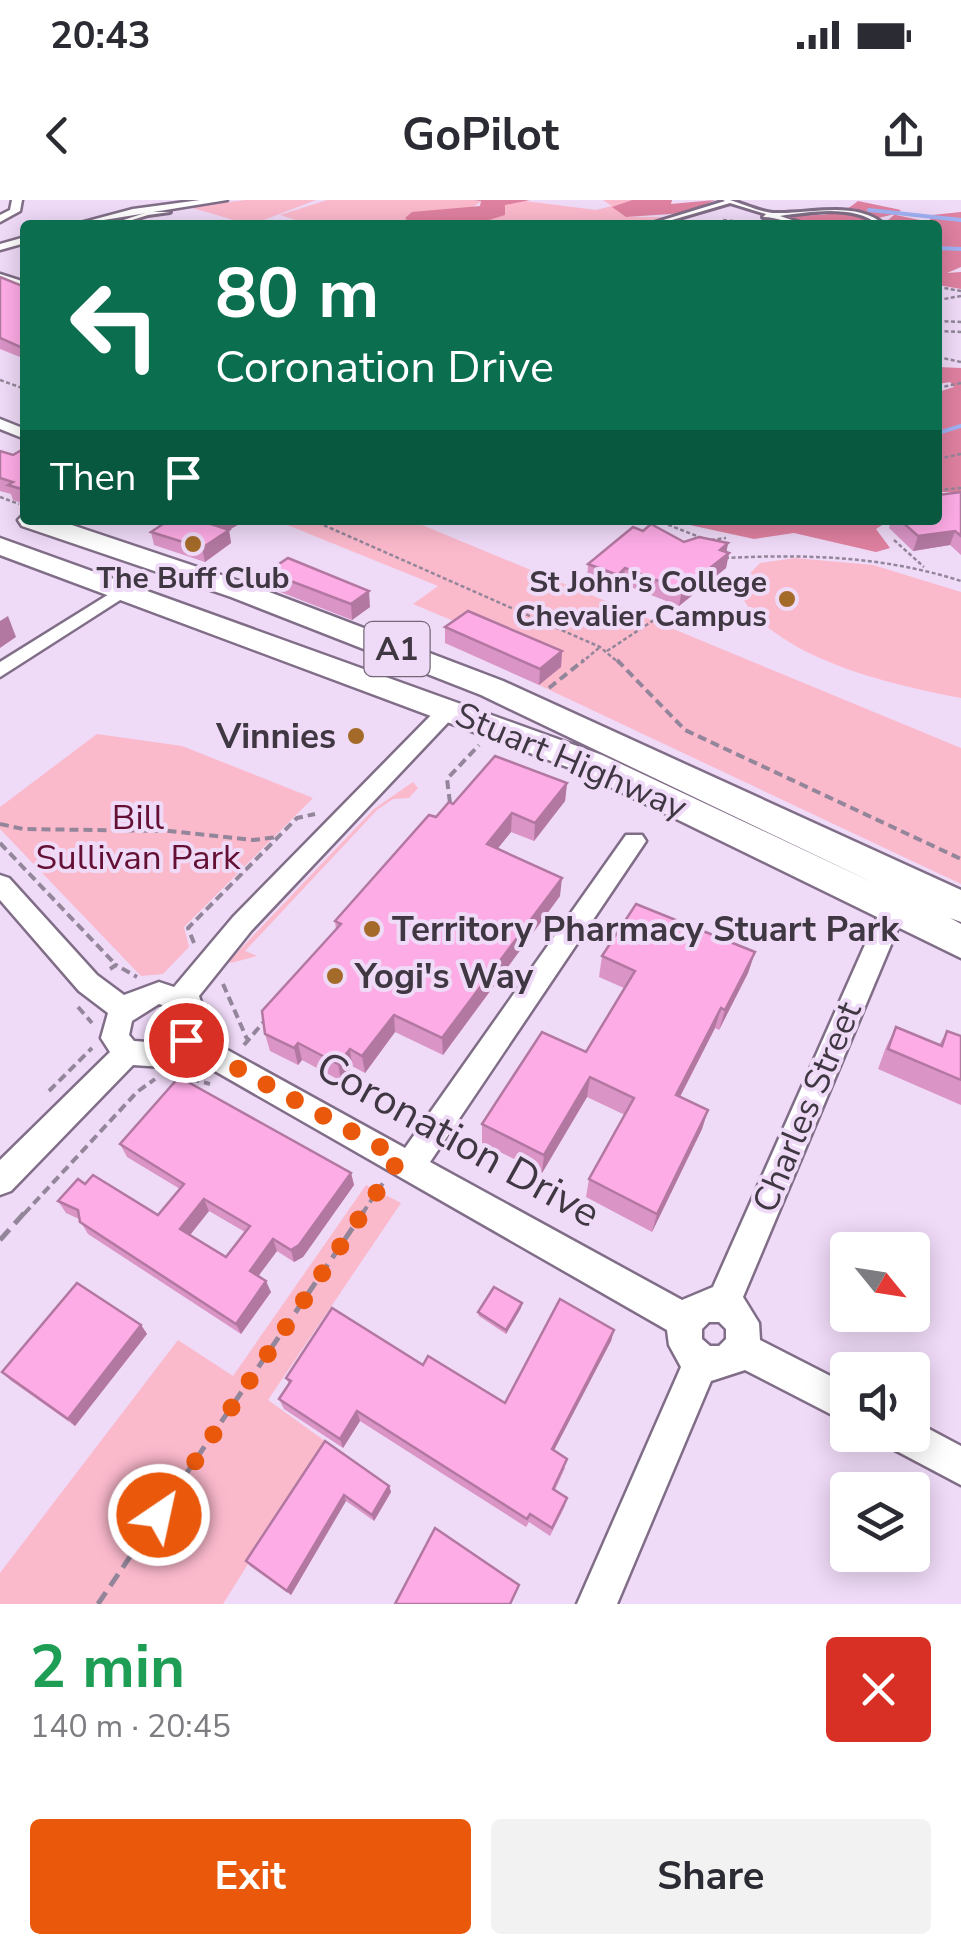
<!DOCTYPE html>
<html lang="en">
<head>
<meta charset="utf-8">
<style>
	:root { --surface:#fff; --page:#f2f2f3; --text:#2b2b33; --muted:#7c7c81; --accent:#ea580c }
	body { margin:0; font-family:"Nunito Sans",sans-serif; background:var(--page); color:var(--text); height:100vh; display:flex; flex-direction:column; font-size:38px; white-space:nowrap }
	* { box-sizing:border-box; margin:0 }
	p { font-size:32px; color:var(--muted) }
	.icon { flex:none; width:55px; height:55px; fill:none; stroke:currentColor; stroke-width:2; stroke-linecap:round; stroke-linejoin:round }
	.map { position:relative; height:1404px; overflow:hidden }
	.sheet { display:flex; flex-direction:column; background:var(--surface); flex:1 }
	.sheet>* { flex:none }
	.top-card { position:absolute; left:20px; top:20px; width:922px; height:305px; border-radius:10px; box-shadow:0 5px 25px #0003; background:#0b6e4f; color:#fff; overflow:hidden }
	.needle { width:65px; rotate:120deg }
	.tools { position:absolute; left:830px; top:1032px; display:grid; gap:20px }
	.tools a { display:grid; place-items:center; width:100px; height:100px; border-radius:10px; background:var(--surface); box-shadow:0 5px 25px #0003; font-size:50px }
	.pin { position:absolute; display:grid; place-items:center; width:85px; height:85px; color:#fff; margin:-42px; border:5px solid #fff; border-radius:50%; box-shadow:0 2px 10px #0007 }
	.me { position:absolute; width:110px; margin:-55px; rotate:34deg; stroke-linejoin:round; filter:drop-shadow(0 0 8px #0008) }
	.turn { display:flex; align-items:center; gap:35px; height:210px; padding:0 30px; font-size:45px }
	.turn .icon { width:130px; height:130px; stroke-width:2.5 }
	.turn b { display:block; font-size:70px; line-height:85px }
	.then { display:flex; align-items:center; height:95px; padding:0 30px; background:#0003; gap:20px; font-size:38px }
	.round { display:grid; place-items:center; flex:none; width:105px; height:105px; border-radius:10px; background:var(--page) }
	.head { display:flex; align-items:center; justify-content:space-between; height:170px; padding:0 30px }
	h1 { font-size:60px; font-weight:700; line-height:75px; color:#1e9e55 }
	.action { display:flex; gap:20px; margin-top:auto; padding:20px 30px }
	.action a { flex:1; height:115px; border-radius:10px; background:var(--accent); color:#fff; font-size:40px; font-weight:700; line-height:115px; text-align:center }
	.action a+a { background:var(--page); color:var(--text) }
	.status { display:flex; justify-content:space-between; align-items:center; height:70px; padding:0 50px; background:var(--surface); direction:ltr }
	.status svg { height:28px; fill:currentColor }
	header { display:flex; justify-content:space-between; align-items:center; height:130px; padding:0 30px; background:var(--surface); font-size:45px; font-weight:700 }
	.map>svg:first-child { display:block }
	.green { fill:#fbb9cc }
	.forest { fill:#df81a0 }
	.lines { fill:none; stroke-linecap:round; stroke-linejoin:round }
	.stream { stroke:#a0b1f3; stroke-width:4 }
	.service-casing { stroke:#806d87; stroke-width:6 }
	.minor-casing { stroke:#806d87; stroke-width:5 }
	.trunk-casing { stroke:#806d87; stroke-width:5 }
	.path-far2 { stroke:#94869a; stroke-width:2.5; stroke-dasharray:4 2.5; stroke-linecap:butt }
	.path-far1 { stroke:#94869a; stroke-width:4; stroke-dasharray:9 5; stroke-linecap:butt }
	.path { stroke:#94869a; stroke-width:5; stroke-dasharray:14 8; stroke-linecap:butt }
	.service { fill:#fff; fill-rule:evenodd }
	.minor { fill:#fff; fill-rule:evenodd }
	.trunk { fill:#fff; fill-rule:evenodd }
	.wall { fill:#da94c6; fill-rule:evenodd }
	.shaded-wall { fill:#b278a1 }
	.building { fill:#feace6; stroke:#b278a1; stroke-width:2.5; fill-rule:evenodd }
	.route { stroke:#ea580c; stroke-width:18; stroke-dasharray:0 32.4 }
	.poi-dot { fill:#a46a29; stroke:#efdaf7; stroke-width:4 }
	.labels { text-anchor:middle; dominant-baseline:central; stroke-width:8; stroke-linejoin:round; paint-order:stroke }
	.far-poi-label { font-size:30px; font-weight:bold; fill:#3f3742; stroke:#efdaf7 }
	.shield { fill:#efdaf7; stroke:#746878; stroke-width:2.5 }
	.shield-label { font-size:32px; font-weight:bold; fill:#3f3742 }
	.poi-label { font-size:35px; font-weight:bold; fill:#3f3742; stroke:#efdaf7; text-anchor:start }
	.street-label { font-size:35px; fill:#3f3742; stroke:#efdaf7 }
	.park-label { font-size:35px; fill:#641035; stroke:#efdaf7 }
	.near-street-label { font-size:42px; fill:#3f3742; stroke:#efdaf7 }
</style>
</head>
<body>
<div class="status"><b>20:43</b><svg viewBox="0 0 49 12"><path d="M0 12V9h3v3zM5 12V6h3v6zM10 12V3h3v9zM15 12V0h3v12zM26 1h20v11H26zM47 4h2v5h-2z"/></svg></div>
<header><svg class="icon" aria-label="back" viewBox="0 0 24 24"><path d="M15 5l-7 7 7 7"/></svg>GoPilot<svg class="icon" aria-label="share" viewBox="0 0 24 24"><path d="M12 15V3M7 8l5-5 5 5M5 13v7h14v-7"/></svg></header>
<div class="map">
<svg width="961" height="1404" viewBox="0 0 961 1404">
	<rect width="100%" height="100%" fill="#efdaf7"/>
	<!-- green -->
	<g class="green">
		<path d="M246,0H316L251,25L189,7Z"/>
		<path d="M327,0H473L481,1C466,17 427,11 405,18L411,25H294L302,22L280,15Z"/>
		<path d="M517,0L596,10L612,6L603,0H632L613,7L626,17H663L638,25H452L483,22L503,11L504,5Z"/>
		<path d="M275,320H410L961,548V684L539,485L468,427L413,404L438,386Z"/>
		<path d="M795,358L873,365L961,392V498C893,485 765,457 737,387L760,363Z"/>
		<path d="M97,534L182,546L313,598L184,727L189,747L163,774L141,776L0,629V607Z"/>
		<path d="M413,582L418,588L409,598L393,599L377,610L245,751L257,756L231,763L229,761L374,609Z"/>
		<path d="M366,985L401,1003L268,1200L325,1241L223,1404H0V1373L178,1140L233,1176Z"/>
	</g>
	<!-- forest -->
	<g class="forest">
		<path d="M473,0H530L505,5V15L483,22L411,25L405,18L412,12L480,6L481,1Z"/>
		<path d="M632,0H672L671,4L715,0L685,13L626,17L612,7Z"/>
		<path d="M858,1L901,10L896,15L929,22L932,15L961,12V67L947,73L961,72V89L938,85V25L886,22L895,14L848,25L770,19V15C799,12 834,23 858,1Z"/>
		<path d="M938,167L961,168V292H938V192L954,187L950,182L938,184Z"/>
		<path d="M667,320H890L876,329L890,348L876,352L794,333L754,339Z"/>
	</g>
	<g class="lines">
		<!-- stream -->
		<g class="stream">
			<path d="M869,10L961,20"/>
			<path d="M938,48L961,49"/>
			<path d="M938,233L961,226"/>
		</g>
		<defs>
			<g id="service">
				<path d="M723,0H730C744,4 761,13 776,13C812,14 855,0 885,25H879C854,4 810,12 780,16L807,25C791,25 778,17 763,17L766,14L730,3L655,25H647L725,1Z"/>
				<path d="M146,9L150,12H170L148,15L116,25H108L145,13L144,10Z"/>
			</g>
			<g id="minor">
				<path d="M12,0H22L20,11L0,22V15L10,10Z"/>
				<path d="M200,0H227L73,25L133,9Z"/>
				<path d="M25,37V43L0,50V44Z"/>
				<path d="M0,74L25,82V89L0,81Z"/>
				<path d="M0,219L25,229V239L0,229Z"/>
				<path d="M122,386L128,387V395L0,477V462Z"/>
				<path d="M449,503L456,504V514L251,731L199,796L207,820L202,836L405,948L626,635H642L646,641L642,647L430,962L682,1100L713,1087L884,702L893,700L906,709L743,1097L759,1123L760,1140L848,1185V1223L745,1170L711,1181L617,1404H577L681,1167L669,1145L667,1130L187,855L164,867L133,865L11,991L0,995V960L110,852L101,838L108,813L79,791L0,700V675L9,678L97,775L124,795L159,782L174,787L233,717L442,504ZM159,804L178,810L179,827L161,843L134,841L129,835L132,821ZM709,1122H719L726,1129V1139L719,1146H710L702,1139V1129Z"/>
				<path d="M912,1220L961,1246V1285L891,1248L886,1235H912Z"/>
			</g>
			<path id="trunk" d="M25,313V320H57L251,385L503,481L961,690V722L950,718L961,724V758L578,571L0,355V338L602,555L876,684L481,495L231,397L22,326L18,320Z"/>
		</defs>
		<!-- service casing -->
		<use href="#service" class="service-casing"/>
		<!-- minor casing -->
		<use href="#minor" class="minor-casing"/>
		<!-- trunk casing -->
		<use href="#trunk" class="trunk-casing"/>
		<!-- path-far2 -->
		<g class="path-far2">
			<path d="M723,20L743,22"/>
			<path d="M938,87L961,91"/>
			<path d="M938,100L961,96"/>
			<path d="M938,121L961,122"/>
			<path d="M938,131L961,132"/>
			<path d="M938,157L961,162"/>
			<path d="M0,180L25,189"/>
			<path d="M938,188L961,183"/>
			<path d="M938,259L961,254"/>
			<path d="M938,290L961,288"/>
			<path d="M0,297L19,304"/>
			<path d="M312,320L600,447L619,463"/>
			<path d="M656,320L702,338"/>
			<path d="M711,340L726,338"/>
			<path d="M894,340L924,367"/>
			<path d="M725,358C806,354 883,356 961,381"/>
			<path d="M607,451L660,416"/>
			<path d="M581,463L600,447"/>
		</g>
		<!-- path-far1 -->
		<g class="path-far1">
			<path d="M617,460L685,530L961,659"/>
			<path d="M549,488L584,460"/>
			<path d="M450,603L447,579L479,545"/>
			<path d="M0,624L23,629L169,631L253,640L278,637"/>
			<path d="M0,643L116,765"/>
			<path d="M194,743L188,728L297,618L315,614"/>
			<path d="M110,769L116,765L137,777"/>
			<path d="M223,784L247,839"/>
			<path d="M78,807L92,823"/>
			<path d="M244,845L267,818"/>
			<path d="M177,875L210,884"/>
			<path d="M49,891L92,848"/>
			<path d="M24,1014L137,892L155,879"/>
			<path d="M362,1014L383,983"/>
		</g>
		<!-- path -->
		<g class="path">
			<path d="M0,1040L26,1011"/>
			<path d="M98,1404L364,1011"/>
		</g>
		<!-- service -->
		<use href="#service" class="service"/>
		<!-- minor -->
		<use href="#minor" class="minor"/>
		<!-- trunk -->
		<use href="#trunk" class="trunk"/>
	</g>
	<!-- wall -->
	<g class="wall">
		<path d="M0,77L25,87V159L0,149Z"/>
		<path d="M25,248V304L13,300L11,294L0,291V251L13,255Z"/>
		<path d="M961,292V355L950,345L913,351L889,328L891,320H938Z"/>
		<path d="M169,320H246L229,330L231,343L205,362L154,345L151,332Z"/>
		<path d="M684,342L728,343L726,352L729,353L726,368L679,406L623,384L616,391L587,380L588,364Z"/>
		<path d="M267,372L370,407L352,420L270,388Z"/>
		<path d="M445,427L562,451L561,467L539,485L445,443Z"/>
		<path d="M567,583L565,601L534,641L511,632L497,649L560,696L443,855L395,832L365,873L352,866L341,881L302,860L298,865L270,851L265,834L336,730L335,721L436,617L453,604Z"/>
		<path d="M755,752L748,773L719,830L715,828L680,897L708,910L702,929L652,1032L586,997L589,979L625,915L587,897L542,973L482,943V924L586,852L624,788L599,777L602,756Z"/>
		<path d="M896,827L939,845L947,831L961,836V905L878,869L886,847Z"/>
		<path d="M120,944L351,973L354,985L303,1057L294,1062L277,1051L258,1076L271,1092L241,1134L88,1034L79,1019L66,1013L58,1001L85,984L158,1015L180,989L127,957ZM209,1011L245,1032L226,1057L190,1035Z"/>
		<path d="M521,1108L506,1134L479,1116L478,1112Z"/>
		<path d="M141,1125L147,1134L75,1226L10,1180L2,1172Z"/>
		<path d="M614,1130L611,1141L554,1250L565,1268L555,1290L567,1298L565,1306L550,1336L529,1322L526,1327L360,1221L343,1248L284,1209L279,1199L289,1184L286,1178L423,1165L505,1203Z"/>
		<path d="M325,1241L389,1286L391,1292L374,1321L346,1301L291,1395L250,1366L246,1361Z"/>
	</g>
	<!-- shaded-wall -->
	<g class="shaded-wall">
		<path d="M219,320H246L229,330L231,343L205,362L202,348L211,324Z"/>
		<path d="M955,331L950,345L913,351L918,336Z"/>
		<path d="M728,343L726,355L729,353L726,368L679,406L682,390L720,350Z"/>
		<path d="M625,368L623,384L616,391L618,375Z"/>
		<path d="M369,391L370,407L352,420L351,404Z"/>
		<path d="M8,416L16,437L0,448V421Z"/>
		<path d="M562,451L561,467L539,485L540,469Z"/>
		<path d="M567,583L565,601L534,641L535,623Z"/>
		<path d="M512,613L511,632L487,662V644Z"/>
		<path d="M562,678L560,696L443,855L442,838Z"/>
		<path d="M755,752L748,773L719,830L725,810Z"/>
		<path d="M721,808L715,828L671,914L676,895Z"/>
		<path d="M394,815L395,832L365,873L362,856Z"/>
		<path d="M298,843L302,860L298,865L294,848Z"/>
		<path d="M350,849L352,866L341,881L338,864Z"/>
		<path d="M590,877L587,897L542,973L544,955Z"/>
		<path d="M708,910L702,929L652,1032L657,1014Z"/>
		<path d="M351,973L354,985L303,1057L294,1062L291,1050Z"/>
		<path d="M204,999L209,1011L186,1040L180,1029Z"/>
		<path d="M273,1039L277,1051L254,1082L250,1071Z"/>
		<path d="M266,1081L271,1092L241,1134L236,1124Z"/>
		<path d="M522,1103L521,1108L506,1134V1130Z"/>
		<path d="M141,1125L147,1134L75,1226L68,1219Z"/>
		<path d="M614,1130L611,1141L550,1258L552,1249Z"/>
		<path d="M357,1211L360,1221L343,1248L340,1239Z"/>
		<path d="M389,1286L391,1292L374,1321L372,1315Z"/>
		<path d="M344,1295L346,1301L291,1395L287,1391Z"/>
	</g>
	<!-- building -->
	<g class="building">
		<path d="M0,77L25,87V149L0,138Z"/>
		<path d="M25,248V290L8,285L13,282L0,278V251L13,255Z"/>
		<path d="M961,292V336L955,331L918,336L900,320H938V295Z"/>
		<path d="M169,320H219L211,324L229,330L202,348L151,332Z"/>
		<path d="M651,324L684,342L699,337L728,343L720,350L729,353L682,390L625,368L618,375L588,364L633,327L643,331Z"/>
		<path d="M288,358L369,391L351,404L267,372Z"/>
		<path d="M468,411L562,451L540,469L445,427Z"/>
		<path d="M495,556L567,583L535,623L512,613L487,644L562,678L442,838L394,815L362,856L350,849L338,864L298,843L294,848L265,834L262,811L341,724L335,721L429,615L436,617L449,602L453,604Z"/>
		<path d="M636,704L755,752L725,810L721,808L676,895L708,910L657,1014L589,979L634,898L590,877L544,955L482,924L542,832L586,852L635,771L602,756Z"/>
		<path d="M896,827L942,846L947,831L961,836V880L888,849Z"/>
		<path d="M179,877L351,973L299,1045L291,1050L273,1039L250,1071L266,1081L236,1124L80,1022L78,1010L58,1001L78,979L85,984L93,975L158,1015L184,984L120,944ZM204,999L250,1026L226,1057L180,1029Z"/>
		<path d="M77,1083L141,1125L68,1219L2,1172Z"/>
		<path d="M494,1087L522,1103L506,1130L478,1112Z"/>
		<path d="M560,1099L614,1130L552,1249L567,1259L553,1289L567,1298L552,1328L530,1314L527,1319L357,1211L340,1239L279,1199L291,1181L286,1178L332,1108L423,1165L428,1156L505,1203Z"/>
		<path d="M325,1241L389,1286L372,1315L344,1295L287,1391L246,1361Z"/>
		<path d="M435,1328L519,1385L510,1404H395Z"/>
	</g>
	<g class="lines">
		<!-- route -->
		<path class="route" d="M159,1315L400,958L186,840"/>
	</g>
	<!-- markers -->
	<g class="poi-dot">
		<circle cx="193" cy="344" r="10"/>
		<circle cx="787" cy="399" r="10"/>
		<circle cx="356" cy="536" r="10"/>
		<circle cx="372" cy="729" r="10"/>
		<circle cx="335" cy="776" r="10"/>
	</g>
	<g class="labels">
		<!-- far-poi labels -->
		<g class="far-poi-label">
			<text x="193" y="378">The Buff Club</text>
			<text x="767" y="382" text-anchor="end">St John's College<tspan x="767" dy="34">Chevalier Campus</tspan></text>
		</g>
		<!-- shield labels -->
		<rect class="shield" x="364.5" y="422" width="65" height="54" rx="8"/>
		<g class="shield-label">
			<text x="397" y="449">A1</text>
		</g>
		<!-- poi labels -->
		<g class="poi-label">
			<text x="336" y="536" text-anchor="end">Vinnies</text>
			<text x="392" y="729">Territory Pharmacy Stuart Park</text>
			<text x="355" y="776">Yogi's Way</text>
		</g>
		<!-- street labels -->
		<g class="street-label">
			<text transform="translate(571 561) rotate(23)">Stuart Highway</text>
			<text transform="translate(807 907) rotate(-67)">Charles Street</text>
		</g>
		<!-- park labels -->
		<g class="park-label">
			<text x="138" y="617">Bill<tspan x="138" dy="40">Sullivan Park</tspan></text>
		</g>
		<!-- near-street labels -->
		<g class="near-street-label">
			<text transform="translate(458 940) rotate(29)">Coronation Drive</text>
		</g>
	</g>
</svg>
<div class="tools">
<a><svg class="needle" viewBox="-14 -14 28 28"><path d="M0-13l5 13h-10z" fill="#e53935"/><path d="M0 13l5-13h-10z" fill="#7c7c81"/></svg></a>
<a><svg class="icon" aria-label="sound" viewBox="0 0 24 24"><path d="M4 9h4l5-4v14l-5-4H4zM17 9q2 3 0 6"/></svg></a>
<a><svg class="icon" aria-label="layers" viewBox="0 0 24 24"><path d="M12 4l9 5-9 5-9-5zM3 14l9 5 9-5"/></svg></a>
</div>
<div class="pin" style="left:186px;top:840px;background:#d93025"><svg class="icon" aria-label="arrive" viewBox="0 0 24 24"><path d="M6 21V4h12l-3 4 3 4H6"/></svg></div>
<svg class="me" style="left:159px;top:1315px" viewBox="-20 -20 40 40"><circle r="17" fill="#ea580c" stroke="#fff" stroke-width="3"/><path d="M0-11L8 9 0 5-8 9z" fill="#fff"/></svg>
<div class="top-card">
<div class="turn"><svg class="icon" aria-label="left" viewBox="0 0 24 24"><path d="M17 20v-9H6M10 6l-5 5 5 5"/></svg><div><b>80 m</b>Coronation Drive</div></div>
<div class="then">Then<svg class="icon" aria-label="arrive" viewBox="0 0 24 24"><path d="M6 21V4h12l-3 4 3 4H6"/></svg></div>
</div>
</div>
<section class="sheet">
<div class="head"><div><h1>2 min</h1><p>140 m · 20:45</p></div><a class="round" style="background:#d93025;color:#fff"><svg class="icon" aria-label="close" viewBox="0 0 24 24"><path d="M6 6l12 12M18 6L6 18"/></svg></a></div>
<div class="action"><a>Exit</a><a>Share</a></div>
</section>
</body>
</html>
